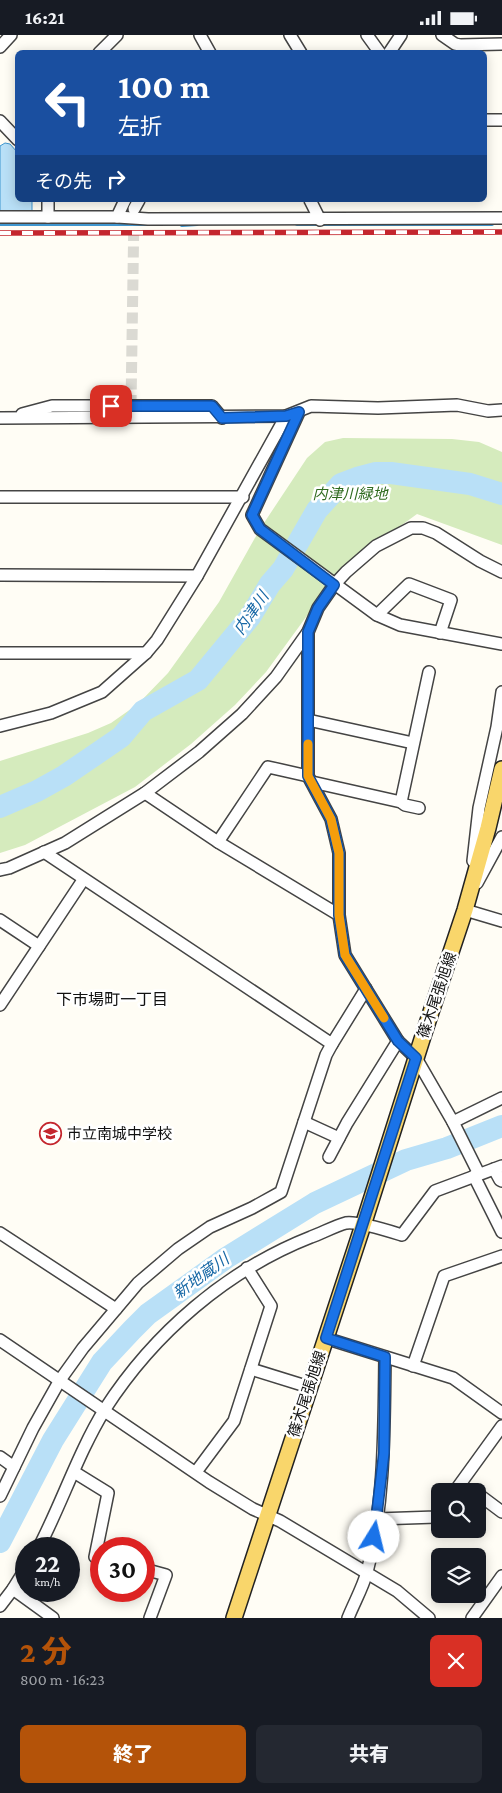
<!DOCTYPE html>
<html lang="ja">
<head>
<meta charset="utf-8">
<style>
	:root { --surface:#171b24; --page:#242831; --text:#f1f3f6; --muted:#9ea1a6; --accent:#b45309 }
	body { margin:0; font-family:"Crimson Pro","Noto Sans JP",serif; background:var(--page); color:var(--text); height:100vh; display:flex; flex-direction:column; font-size:19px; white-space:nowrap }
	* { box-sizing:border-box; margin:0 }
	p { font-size:16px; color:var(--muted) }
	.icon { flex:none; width:28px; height:28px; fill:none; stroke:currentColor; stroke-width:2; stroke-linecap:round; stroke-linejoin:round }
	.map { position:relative; height:1583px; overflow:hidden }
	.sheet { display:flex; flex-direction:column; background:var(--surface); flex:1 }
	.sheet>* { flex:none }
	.guide { position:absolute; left:15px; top:15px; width:472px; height:152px; border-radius:8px; box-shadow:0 2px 12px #0003; background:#1a4fa0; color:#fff; overflow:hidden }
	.fabs { position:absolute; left:431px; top:1448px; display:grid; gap:10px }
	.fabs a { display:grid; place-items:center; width:55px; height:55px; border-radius:8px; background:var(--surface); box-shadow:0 2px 12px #0003; font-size:25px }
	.speed { position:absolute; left:15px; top:1502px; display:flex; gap:10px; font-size:25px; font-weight:700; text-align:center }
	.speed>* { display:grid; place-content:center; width:65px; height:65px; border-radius:50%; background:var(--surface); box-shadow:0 2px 12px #0003; line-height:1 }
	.speed small { font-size:12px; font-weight:400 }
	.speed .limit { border:8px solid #d22; background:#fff; color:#111 }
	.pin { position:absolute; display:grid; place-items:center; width:42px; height:42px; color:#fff; margin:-21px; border-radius:10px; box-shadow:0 2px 8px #0006 }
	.me { position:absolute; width:55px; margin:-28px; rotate:9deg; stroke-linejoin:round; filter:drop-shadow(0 0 4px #0008) }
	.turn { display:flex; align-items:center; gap:18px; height:105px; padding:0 20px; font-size:22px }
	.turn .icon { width:65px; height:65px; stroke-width:2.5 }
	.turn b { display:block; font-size:35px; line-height:42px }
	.then { display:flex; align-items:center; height:48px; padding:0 20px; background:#0003; gap:10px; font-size:19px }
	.round { display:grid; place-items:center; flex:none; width:52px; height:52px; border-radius:8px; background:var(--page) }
	.overview { display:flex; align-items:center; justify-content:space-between; height:85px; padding:0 20px }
	h1 { font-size:30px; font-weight:800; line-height:38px; color:var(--accent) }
	.button { display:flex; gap:10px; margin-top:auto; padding:10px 20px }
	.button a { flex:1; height:58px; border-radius:8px; background:var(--accent); color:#fff; font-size:20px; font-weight:800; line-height:58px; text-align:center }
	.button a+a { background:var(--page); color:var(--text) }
	.status { display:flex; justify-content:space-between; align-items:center; height:35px; padding:0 25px; background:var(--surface); direction:ltr }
	.status svg { height:14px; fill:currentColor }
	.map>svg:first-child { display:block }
	.green { fill:#d5ebbd }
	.water { fill:#b9e0f7; stroke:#3f96cf }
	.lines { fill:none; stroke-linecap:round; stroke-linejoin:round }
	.stream { stroke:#3f96cf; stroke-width:4 }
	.river { stroke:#b9e0f7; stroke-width:22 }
	.minor-tunnel { stroke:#dbdad3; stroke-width:11; stroke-dasharray:11 5.5; stroke-linecap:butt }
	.minor-casing { stroke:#444; stroke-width:14 }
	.major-casing { stroke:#222; stroke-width:18 }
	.minor { stroke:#fff; stroke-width:11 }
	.major { stroke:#f9d66b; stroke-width:15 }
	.rail-casing { stroke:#c4262e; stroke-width:5.5 }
	.rail { stroke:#fff; stroke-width:4; stroke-dasharray:11; stroke-linecap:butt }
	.route-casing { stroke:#114b97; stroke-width:12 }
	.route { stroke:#1a73e8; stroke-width:9 }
	.slow { stroke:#f59e0b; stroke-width:9 }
	.labels { text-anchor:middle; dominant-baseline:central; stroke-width:5; stroke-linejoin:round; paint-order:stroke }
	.park-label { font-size:15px; font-style:italic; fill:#2f6b1f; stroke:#fff }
	.street-label { font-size:15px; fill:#111; stroke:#fff }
	.poi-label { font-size:15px; fill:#111; stroke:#fff; text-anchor:start }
	.water-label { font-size:16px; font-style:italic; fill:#1768a6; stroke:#fff }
	.neighbourhood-label { font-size:16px; fill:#111; stroke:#fff }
</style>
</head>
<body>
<div class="status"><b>16:21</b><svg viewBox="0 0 49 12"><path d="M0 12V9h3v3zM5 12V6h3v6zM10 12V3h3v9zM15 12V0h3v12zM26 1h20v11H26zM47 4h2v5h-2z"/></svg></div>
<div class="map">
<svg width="502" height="1583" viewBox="0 0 502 1583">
	<rect width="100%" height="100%" fill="#fffdf5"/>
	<!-- green -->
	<path class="green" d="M343,403L452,404L479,407L502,417V510L417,479L341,534L266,637L235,670L191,709L135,752L25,810L0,818V726L88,698L111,688L138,669L168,638L219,567L260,494L307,423L325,407Z"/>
	<!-- water -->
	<path class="water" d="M5,108L10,109L17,117L18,165H32V176L0,177V111Z"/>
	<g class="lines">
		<!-- stream -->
		<g class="stream">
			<path d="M0,189H147"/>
			<path d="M297,189H492"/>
			<path d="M182,190L197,189"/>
		</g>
		<!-- river -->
		<g class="river">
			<path d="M0,772L37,756L64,741L121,702L143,676L198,645L250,582L270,549L283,534L317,475L341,449L357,443L376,438H391L470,449L502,459"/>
			<path d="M0,1507L53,1405L102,1327L132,1295L148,1279L226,1223L315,1168L406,1125L447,1113L502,1091"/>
		</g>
		<!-- minor-tunnel -->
		<path class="minor-tunnel" d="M131,371L134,175"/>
		<defs>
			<g id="minor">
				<path d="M200,0L210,18"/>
				<path d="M290,0L301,18"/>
				<path d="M367,0L380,18"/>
				<path d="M442,0L455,9L460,10L502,9"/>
				<path d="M0,12L11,0"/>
				<path d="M99,18L117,0"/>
				<path d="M389,18L401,0"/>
				<path d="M485,85H502"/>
				<path d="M0,86L18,105"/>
				<path d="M48,165V182"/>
				<path d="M310,165L320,185"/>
				<path d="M134,174L139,165"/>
				<path d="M0,182H117L125,165"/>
				<path d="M117,182L148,184L502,183"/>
				<path d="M299,377L252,480L260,494L377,580L400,590L502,609"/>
				<path d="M22,379L52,371H212L222,383"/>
				<path d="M0,383L286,381L311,371L378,373L457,370L488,376L502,375"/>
				<path d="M0,462H243"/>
				<path d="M0,540L197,541"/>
				<path d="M377,580L409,549L451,565L440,598"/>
				<path d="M308,597V741L331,784L339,818V880L345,920L398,1006L416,1023L453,1087L479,1139"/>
				<path d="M0,618H146"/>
				<path d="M308,685L413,708"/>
				<path d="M0,691L51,678L102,657L146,618L157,605L197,541L286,381"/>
				<path d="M312,747L401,767L405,770L419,773"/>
				<path d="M145,758L218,807L339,880"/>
				<path d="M401,767L429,637"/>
				<path d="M218,807L268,732L308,741"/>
				<path d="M44,817L332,1009L366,954"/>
				<path d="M473,826L479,773L497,692L502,657"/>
				<path d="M0,835L9,833L65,808L145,758L199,717L242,679L276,642L308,597L318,573L334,550L346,537L376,511L411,493H423L436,498L480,526L502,537"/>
				<path d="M477,848L502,802"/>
				<path d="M465,875L502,886"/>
				<path d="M0,885L39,911"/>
				<path d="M0,970L83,845"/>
				<path d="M304,1087L339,1103"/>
				<path d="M453,1087L502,1063"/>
				<path d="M329,1122L347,1088L398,1006"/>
				<path d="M494,1134L500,1145L502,1146"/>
				<path d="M474,1141L502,1197"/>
				<path d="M0,1198L116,1274"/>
				<path d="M325,1303L453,1343L502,1378"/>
				<path d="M0,1305L209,1447L253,1474L280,1486L397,1556L429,1583"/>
				<path d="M413,1331L444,1241L502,1221"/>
				<path d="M251,1334L309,1352"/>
				<path d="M0,1422L14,1432"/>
				<path d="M74,1437L108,1458L95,1522L101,1523"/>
				<path d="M196,1437L234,1386L271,1271L247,1233"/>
				<path d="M455,1456L502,1391"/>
				<path d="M478,1459L502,1477"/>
				<path d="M0,1461L33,1393L60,1345L83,1313L138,1248L178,1214L210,1192L252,1173L281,1157L326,1020L332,1009"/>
				<path d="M377,1484L436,1482L440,1476"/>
				<path d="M38,1514C62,1468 78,1418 105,1374C154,1298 227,1235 311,1202C322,1198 335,1191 346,1188C358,1186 389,1196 402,1200L435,1156L502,1131"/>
				<path d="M144,1534L166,1540L150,1583"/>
				<path d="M13,1554L53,1583"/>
				<path d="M0,1571L13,1554L26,1533"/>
				<path d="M348,1583C354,1568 363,1552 367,1537C385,1467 384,1393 385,1322"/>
				<path d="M472,1583L502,1541"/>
			</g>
			<path id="major" d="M234,1583L366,1181L424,998L465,875L488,793L502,734"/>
		</defs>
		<!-- minor casing -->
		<use href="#minor" class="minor-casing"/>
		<!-- major casing -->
		<use href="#major" class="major-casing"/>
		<!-- minor -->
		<use href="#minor" class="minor"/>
		<!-- major -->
		<use href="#major" class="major"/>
		<defs>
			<path id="rail" d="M0,198L502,197"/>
		</defs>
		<!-- rail casing -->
		<use href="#rail" class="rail-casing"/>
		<!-- rail -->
		<use href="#rail" class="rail"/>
	</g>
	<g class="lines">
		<defs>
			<path id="route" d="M111,371H212L222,383L286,381L299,377L252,480L260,494L334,550L318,573L308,597V741L331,784L339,818V880L345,920L398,1006L416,1023L326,1303L385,1322L384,1418L374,1502"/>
		</defs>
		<!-- route casing -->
		<use href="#route" class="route-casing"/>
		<!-- route -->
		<use href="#route" class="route"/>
		<!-- slow -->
		<path class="slow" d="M308,709V741L331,784L339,818V880L345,920L384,983"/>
	</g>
	<!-- icons -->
	<defs>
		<symbol id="school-ring" viewBox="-11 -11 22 22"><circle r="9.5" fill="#fff" stroke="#c4262e" stroke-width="1.5"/><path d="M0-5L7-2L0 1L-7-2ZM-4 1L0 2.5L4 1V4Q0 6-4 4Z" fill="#c4262e"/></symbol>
	</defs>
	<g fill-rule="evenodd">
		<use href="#school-ring" x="38" y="1086" width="25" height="25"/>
	</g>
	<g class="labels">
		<!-- park labels -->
		<g class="park-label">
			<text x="350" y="459">内津川緑地</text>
		</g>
		<!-- street labels -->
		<g class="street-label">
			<text transform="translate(437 960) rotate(-71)">篠木尾張旭線</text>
			<text transform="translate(307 1359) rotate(-72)">篠木尾張旭線</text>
		</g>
		<!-- poi labels -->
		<g class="poi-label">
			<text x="67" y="1099">市立南城中学校</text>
		</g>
		<!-- water labels -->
		<g class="water-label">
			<text transform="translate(251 578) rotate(-55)">内津川</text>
			<text transform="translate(201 1241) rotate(-36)">新地蔵川</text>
		</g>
		<!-- neighbourhood labels -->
		<g class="neighbourhood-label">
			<text x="112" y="964">下市場町一丁目</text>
		</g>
	</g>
</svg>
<div class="fabs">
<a><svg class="icon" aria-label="search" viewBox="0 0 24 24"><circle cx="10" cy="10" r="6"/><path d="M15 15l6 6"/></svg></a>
<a><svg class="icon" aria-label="layers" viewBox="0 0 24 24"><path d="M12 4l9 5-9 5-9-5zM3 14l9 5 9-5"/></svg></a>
</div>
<div class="speed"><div>22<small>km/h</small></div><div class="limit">30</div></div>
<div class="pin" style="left:111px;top:371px;background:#d93025"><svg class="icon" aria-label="arrive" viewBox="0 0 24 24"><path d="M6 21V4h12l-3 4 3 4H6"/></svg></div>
<svg class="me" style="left:374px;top:1502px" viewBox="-20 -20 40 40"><circle r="19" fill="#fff"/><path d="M0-13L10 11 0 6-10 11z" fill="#1a73e8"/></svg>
<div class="guide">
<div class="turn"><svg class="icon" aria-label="left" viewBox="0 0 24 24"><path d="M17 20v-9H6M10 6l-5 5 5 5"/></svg><div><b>100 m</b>左折</div></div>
<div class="then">その先<svg class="icon" aria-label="right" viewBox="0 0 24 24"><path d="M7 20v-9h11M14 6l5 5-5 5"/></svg></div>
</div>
</div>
<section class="sheet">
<div class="overview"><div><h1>2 分</h1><p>800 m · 16:23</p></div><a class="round" style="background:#d93025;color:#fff"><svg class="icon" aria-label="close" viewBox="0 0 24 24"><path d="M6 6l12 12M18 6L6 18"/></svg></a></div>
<div class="button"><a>終了</a><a>共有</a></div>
</section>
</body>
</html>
